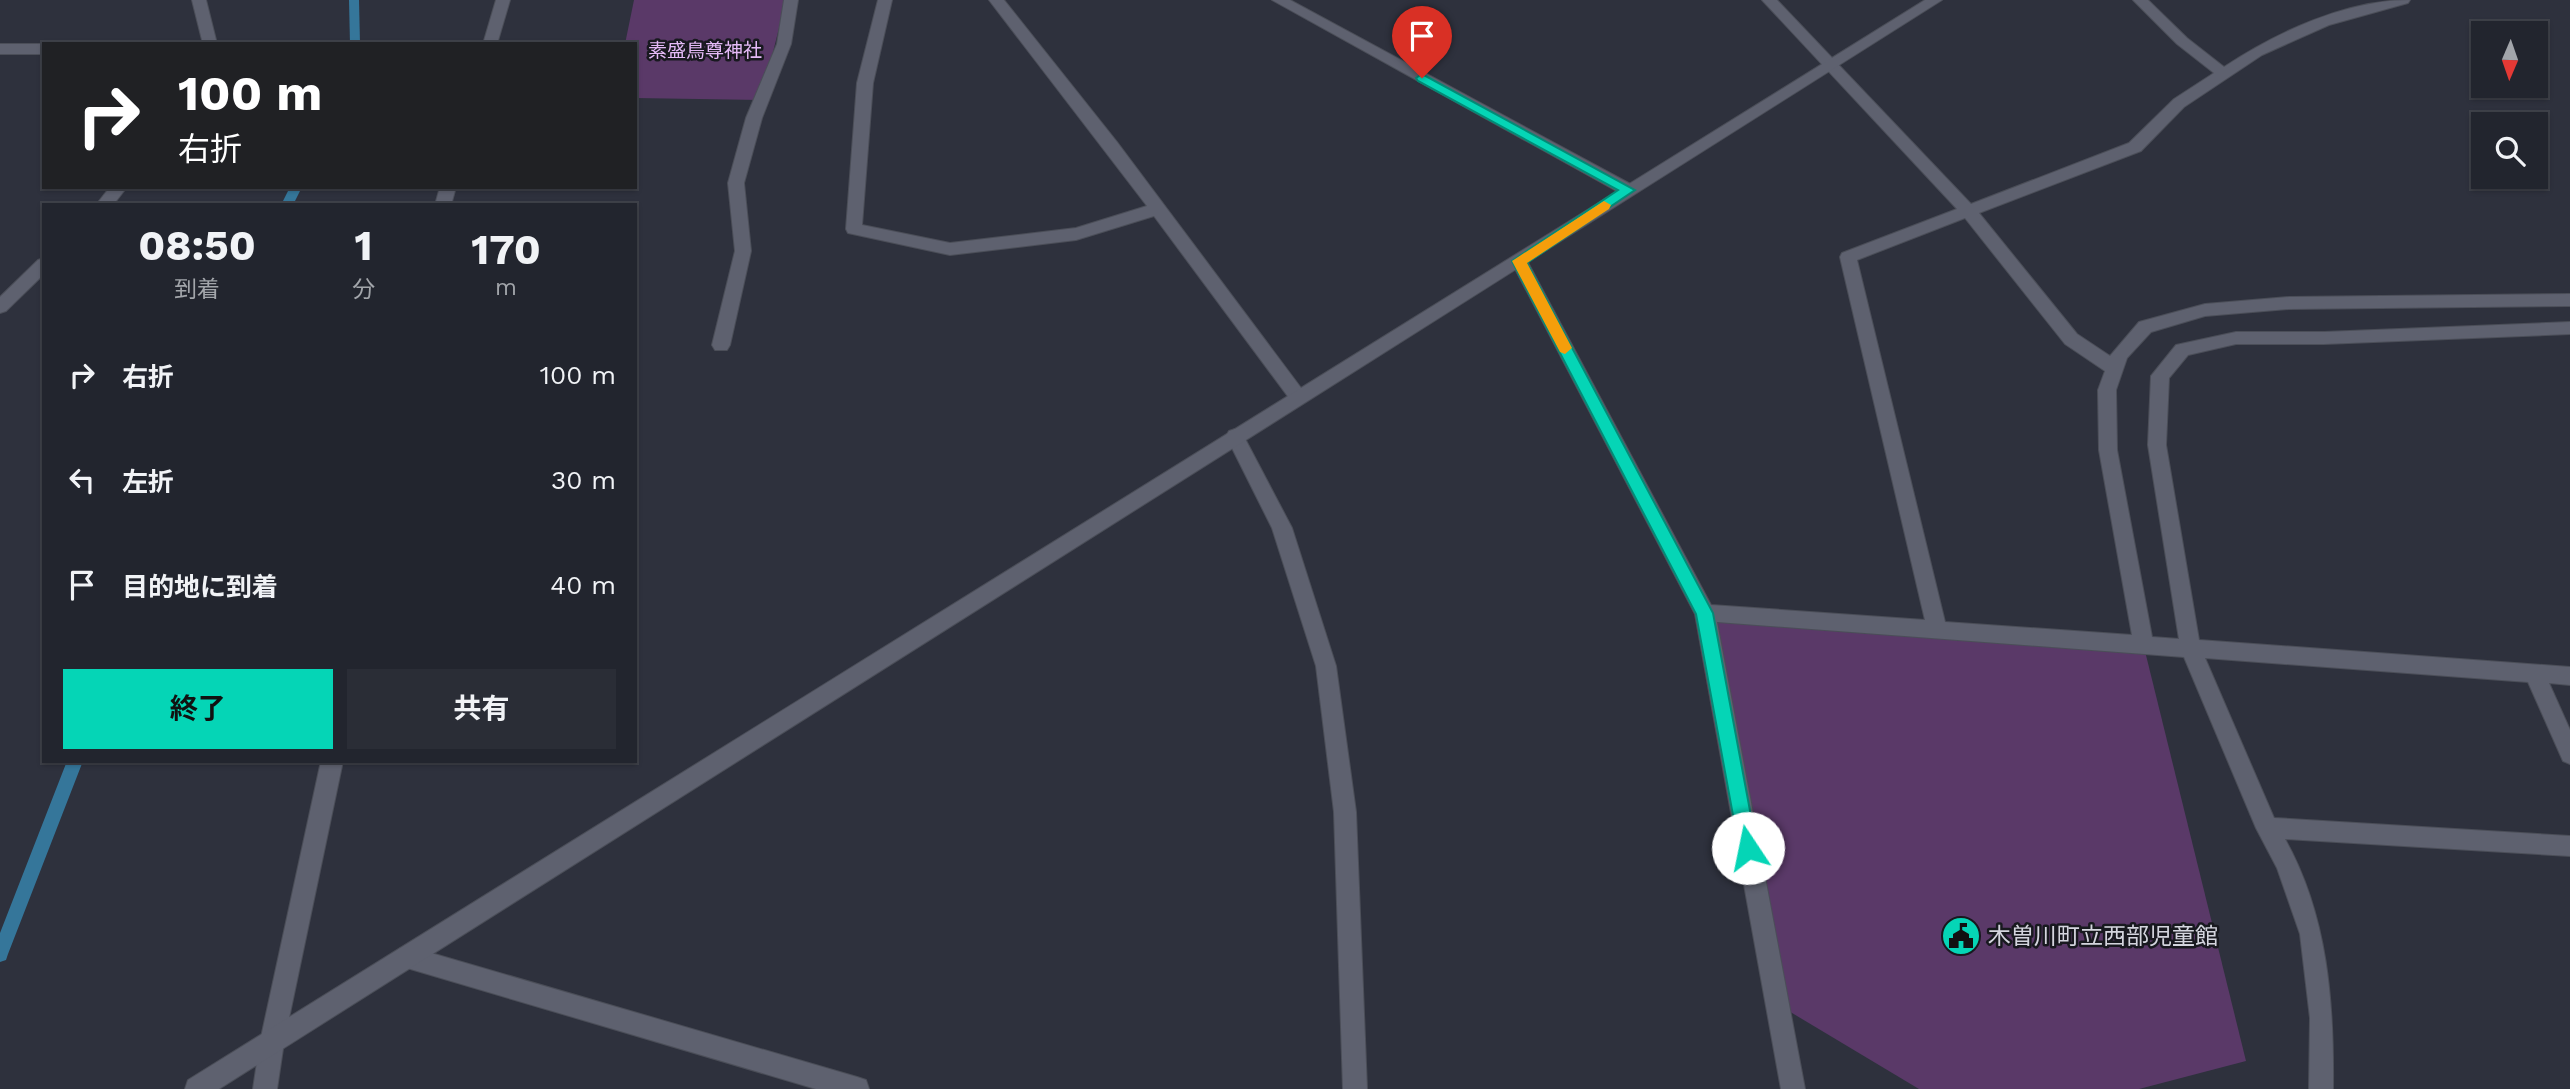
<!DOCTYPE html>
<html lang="ja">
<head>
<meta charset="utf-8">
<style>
	:root { --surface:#22252e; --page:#2a2d36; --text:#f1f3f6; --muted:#a2a5aa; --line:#3f424a; --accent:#05d5b6 }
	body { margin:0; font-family:"Work Sans","Noto Sans JP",sans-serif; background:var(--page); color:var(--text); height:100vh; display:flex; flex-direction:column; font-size:26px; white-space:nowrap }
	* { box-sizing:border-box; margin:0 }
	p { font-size:23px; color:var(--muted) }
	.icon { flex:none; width:38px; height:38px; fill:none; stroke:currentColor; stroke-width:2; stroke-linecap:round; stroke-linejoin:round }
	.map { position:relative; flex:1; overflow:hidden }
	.panel { position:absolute; left:42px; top:203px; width:595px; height:560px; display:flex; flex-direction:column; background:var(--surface); border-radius:0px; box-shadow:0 2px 5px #0004,0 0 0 2px var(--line) }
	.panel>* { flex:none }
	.top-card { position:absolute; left:42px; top:42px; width:595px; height:147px; border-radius:0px; box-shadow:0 2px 5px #0004,0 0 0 2px var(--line); background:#202124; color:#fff; overflow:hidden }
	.needle { width:46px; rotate:182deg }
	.tools { position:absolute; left:2471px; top:21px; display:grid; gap:14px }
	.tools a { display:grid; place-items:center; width:77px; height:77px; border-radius:0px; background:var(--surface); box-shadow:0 2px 5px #0004,0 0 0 2px var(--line); font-size:35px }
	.pin { position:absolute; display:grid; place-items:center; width:60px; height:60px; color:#fff; margin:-72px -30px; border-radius:50% 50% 50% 0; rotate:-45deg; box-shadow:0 0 7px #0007 }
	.pin .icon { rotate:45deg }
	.me { position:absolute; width:77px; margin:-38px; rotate:349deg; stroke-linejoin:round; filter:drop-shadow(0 0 5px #0008) }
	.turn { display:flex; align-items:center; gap:24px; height:147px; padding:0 21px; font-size:32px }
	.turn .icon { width:91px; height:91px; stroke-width:2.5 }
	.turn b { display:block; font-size:49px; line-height:60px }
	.eta { display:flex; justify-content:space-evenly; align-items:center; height:119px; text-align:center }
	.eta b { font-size:42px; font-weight:700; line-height:49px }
	.action { display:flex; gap:14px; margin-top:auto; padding:14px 21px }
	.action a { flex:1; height:80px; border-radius:0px; background:var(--accent); color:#111; font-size:28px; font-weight:700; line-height:80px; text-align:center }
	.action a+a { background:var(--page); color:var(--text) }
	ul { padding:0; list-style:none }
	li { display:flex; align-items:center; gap:21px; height:105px; padding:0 21px }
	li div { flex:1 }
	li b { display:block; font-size:26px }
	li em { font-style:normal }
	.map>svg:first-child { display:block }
	.green { fill:#5a3968 }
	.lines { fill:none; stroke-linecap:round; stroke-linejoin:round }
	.stream { fill:#35769a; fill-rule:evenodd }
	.minor-casing { stroke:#4b4e58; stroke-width:2 }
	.tertiary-casing { stroke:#4b4e58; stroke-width:2 }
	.minor { fill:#5e616f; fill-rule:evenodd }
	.tertiary { fill:#5e616f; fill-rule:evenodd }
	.route { fill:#05d5b6; stroke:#038a76; stroke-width:2 }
	.slow { fill:#f59e0b }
	.labels { text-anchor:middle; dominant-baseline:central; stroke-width:5; stroke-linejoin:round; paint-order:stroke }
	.far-park-label { font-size:19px; fill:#e4baf7; stroke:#18191f }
	.poi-label { font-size:23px; fill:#d4d5de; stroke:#18191f; text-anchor:start }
</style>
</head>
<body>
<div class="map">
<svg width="2570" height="1089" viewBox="0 0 2570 1089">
	<rect width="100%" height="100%" fill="#2e313d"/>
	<!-- green -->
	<g class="green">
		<path d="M634,0H786L761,100L635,98V44H625Z"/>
		<path d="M1705,613L2143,643L2246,1061L2139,1089H1919L1777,1004Z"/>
	</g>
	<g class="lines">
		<!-- stream -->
		<g class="stream">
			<path d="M349,0H359L360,44H350Z"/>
			<path d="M290,187H302L293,205H281Z"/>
			<path d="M67,761H83L8,954L6,960L0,962V933Z"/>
		</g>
		<defs>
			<g id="minor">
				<path d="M192,0H206L217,44H203Z"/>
				<path d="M496,0H510L497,44H483Z"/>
				<path d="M784,0H798L791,44L762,118L744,183L751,251L730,345L727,350H715L712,345L735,251L728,183L746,118L777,44Z"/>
				<path d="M878,0H892L873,83L862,225L950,243L1076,228L1147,206L989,0H1004L1117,142L1304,392L1307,397L1304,402H1292L1154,216L1076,240L950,255L848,233L846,229L857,83Z"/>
				<path d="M1272,0H1290L1634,186L1636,190L1634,194H1622Z"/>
				<path d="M1762,0H1777L1971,204L2129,143L2174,99L2214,73L2177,44L2133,0H2148L2187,38L2224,67C2277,32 2346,0 2410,0L2408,3L2329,25L2262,55L2184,107L2141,151L1979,213L2077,334L2110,356L2139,322L2205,304L2289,297L2570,294V306L2289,309L2205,316L2151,332L2127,358L2116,390L2117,450L2152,637L2179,639L2148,445L2151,376L2176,345L2236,332H2324L2570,322V334L2324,344H2236L2188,355L2169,378L2166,445L2199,640L2570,667V685L2549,683L2570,730V764L2563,761L2528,682L2205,658L2274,818L2570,836V856L2285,839C2328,916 2334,1003 2333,1089H2309L2310,1018L2300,934L2277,868L2256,828L2184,657L1717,622L1805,1089H1781L1695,614L1511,261L1513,257H1525L1711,605L1925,620L1840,257L1842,253L1957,209ZM1965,218L2065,344L2105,371L2098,390L2099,450L2132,635L1945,622L1857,260Z"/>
				<rect x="0" y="44" width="44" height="10"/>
				<path d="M110,187H127L113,205H96Z"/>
				<path d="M440,187H456L451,205H435Z"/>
				<path d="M44,258V274L6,311L0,313V297L38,260Z"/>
				<path d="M1235,429L1241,431L1292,528L1336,666L1356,812L1367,1089H1343L1334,812L1316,666L1272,528L1226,436L1229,431Z"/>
				<path d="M321,761H343L284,1042L277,1089H253L260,1042Z"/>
				<path d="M407,946L857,1077L866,1080L869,1089H816L407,968L399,965L395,957L399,949Z"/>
			</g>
			<path id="tertiary" d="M1925,0H1942L219,1089H185L188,1080Z"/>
		</defs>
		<!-- minor casing -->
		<use href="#minor" class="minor-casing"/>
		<!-- tertiary casing -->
		<use href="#tertiary" class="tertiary-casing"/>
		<!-- minor -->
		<use href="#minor" class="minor"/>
		<!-- tertiary -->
		<use href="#tertiary" class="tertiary"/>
	</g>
	<!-- route -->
	<path class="route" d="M1422,74L1635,190L1527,263L1713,613L1757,848L1755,854L1748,856L1742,854L1739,848L1696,614L1512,261L1618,190L1418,81L1416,78Z"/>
	<!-- slow -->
	<path class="slow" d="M1604,201L1611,205L1609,209L1527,263L1572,348L1565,354L1560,352L1512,261Z"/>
	<!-- icons -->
	<defs>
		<symbol id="civic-disc" viewBox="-11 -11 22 22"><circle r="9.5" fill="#05d5b6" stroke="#18191f"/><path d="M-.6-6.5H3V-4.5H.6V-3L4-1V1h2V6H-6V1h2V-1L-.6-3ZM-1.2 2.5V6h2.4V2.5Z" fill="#111"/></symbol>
	</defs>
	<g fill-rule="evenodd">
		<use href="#civic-disc" x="1939" y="914" width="44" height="44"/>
	</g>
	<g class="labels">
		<!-- far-park labels -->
		<g class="far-park-label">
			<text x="705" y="50">素盛鳥尊神社</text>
		</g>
		<!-- poi labels -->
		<g class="poi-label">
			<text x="1988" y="936">木曽川町立西部児童館</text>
		</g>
	</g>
</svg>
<div class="tools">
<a><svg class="needle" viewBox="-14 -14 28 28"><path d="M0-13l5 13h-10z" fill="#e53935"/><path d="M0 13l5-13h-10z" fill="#a2a5aa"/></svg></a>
<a><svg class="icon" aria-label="search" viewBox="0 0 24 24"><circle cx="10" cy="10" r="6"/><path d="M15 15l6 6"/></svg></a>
</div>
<div class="pin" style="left:1422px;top:78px;background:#d93025"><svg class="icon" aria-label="arrive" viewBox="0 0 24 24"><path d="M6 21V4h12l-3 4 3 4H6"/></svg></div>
<svg class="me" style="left:1748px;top:848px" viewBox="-20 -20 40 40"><circle r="19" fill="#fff"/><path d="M0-13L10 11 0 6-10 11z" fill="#05d5b6"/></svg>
<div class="top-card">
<div class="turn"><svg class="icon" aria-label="right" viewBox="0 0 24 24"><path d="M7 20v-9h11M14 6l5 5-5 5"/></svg><div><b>100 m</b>右折</div></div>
</div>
<section class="panel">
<div class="eta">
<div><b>08:50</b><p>到着</p></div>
<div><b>1</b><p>分</p></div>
<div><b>170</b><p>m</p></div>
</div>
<ul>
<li><svg class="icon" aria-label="right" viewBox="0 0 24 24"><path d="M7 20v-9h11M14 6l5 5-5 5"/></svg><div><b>右折</b></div><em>100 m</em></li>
<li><svg class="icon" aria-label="left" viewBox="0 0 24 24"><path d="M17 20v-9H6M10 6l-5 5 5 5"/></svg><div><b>左折</b></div><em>30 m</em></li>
<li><svg class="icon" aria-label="arrive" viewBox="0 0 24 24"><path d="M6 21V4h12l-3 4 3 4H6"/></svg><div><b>目的地に到着</b></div><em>40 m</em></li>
</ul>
<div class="action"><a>終了</a><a>共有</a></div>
</section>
</div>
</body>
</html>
